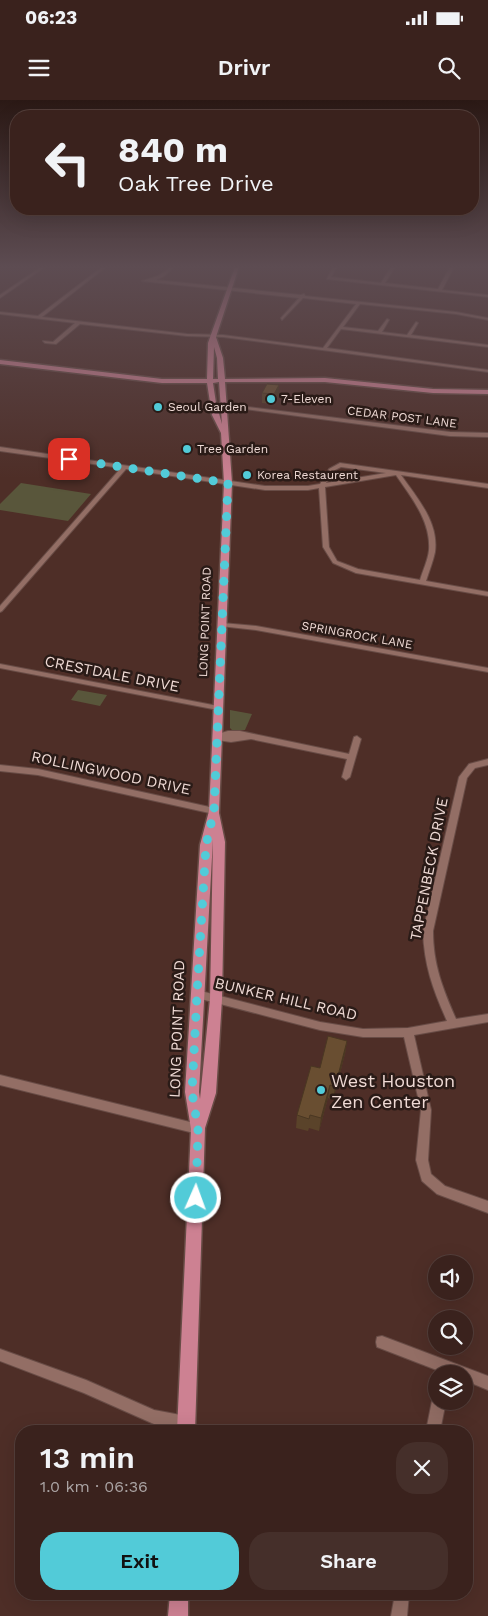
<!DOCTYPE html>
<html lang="en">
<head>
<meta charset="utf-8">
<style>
	:root { --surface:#3a221d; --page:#452f2a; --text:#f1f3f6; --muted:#aba4a4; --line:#543f3b; --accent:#52cbd8 }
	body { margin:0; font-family:"Work Sans",sans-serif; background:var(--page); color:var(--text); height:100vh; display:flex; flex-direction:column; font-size:19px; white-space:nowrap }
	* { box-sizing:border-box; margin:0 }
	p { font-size:16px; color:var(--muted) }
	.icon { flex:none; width:28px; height:28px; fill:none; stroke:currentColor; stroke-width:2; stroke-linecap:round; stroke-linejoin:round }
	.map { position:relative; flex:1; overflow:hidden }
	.details { position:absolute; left:15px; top:1325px; width:458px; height:175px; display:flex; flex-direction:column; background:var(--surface); border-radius:20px; box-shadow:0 5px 20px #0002,0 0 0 1px var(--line) }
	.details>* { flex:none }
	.guide { position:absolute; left:10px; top:10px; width:469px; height:105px; border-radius:20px; box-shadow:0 5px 20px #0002,0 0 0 1px var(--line); background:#3a221d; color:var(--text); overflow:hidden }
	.fabs { position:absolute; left:428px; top:1155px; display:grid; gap:10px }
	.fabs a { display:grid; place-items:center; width:45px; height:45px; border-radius:50%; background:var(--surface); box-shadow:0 5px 20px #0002,0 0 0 1px var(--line); font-size:25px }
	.pin { position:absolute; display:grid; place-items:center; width:42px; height:42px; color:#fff; margin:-21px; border-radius:10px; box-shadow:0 2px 8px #0006 }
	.me { position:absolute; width:55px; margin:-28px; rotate:2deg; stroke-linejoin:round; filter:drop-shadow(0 0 4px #0008) }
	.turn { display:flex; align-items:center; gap:18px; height:105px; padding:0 25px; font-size:22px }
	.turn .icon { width:65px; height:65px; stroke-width:2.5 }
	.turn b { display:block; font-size:35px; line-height:42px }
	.round { display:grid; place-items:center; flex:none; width:52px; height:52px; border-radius:20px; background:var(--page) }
	.headline { display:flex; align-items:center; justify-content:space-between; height:85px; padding:0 25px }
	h1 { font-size:30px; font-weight:600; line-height:38px }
	.button { display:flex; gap:10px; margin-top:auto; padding:10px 25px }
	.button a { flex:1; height:58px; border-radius:20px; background:var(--accent); color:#111; font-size:20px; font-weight:600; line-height:58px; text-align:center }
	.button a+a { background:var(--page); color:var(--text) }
	.status { display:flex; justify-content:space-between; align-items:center; height:35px; padding:0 25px; background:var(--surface); direction:ltr }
	.status svg { height:14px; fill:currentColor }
	header { display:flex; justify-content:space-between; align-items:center; height:65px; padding:0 25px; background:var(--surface); font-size:22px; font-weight:600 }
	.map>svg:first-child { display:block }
	.green { fill:#59563b }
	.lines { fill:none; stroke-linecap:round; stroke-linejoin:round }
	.minor-casing { stroke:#684c46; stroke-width:2 }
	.major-casing { stroke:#684c46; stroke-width:3 }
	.minor { fill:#936e65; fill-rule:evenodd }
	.major { fill:#cd8192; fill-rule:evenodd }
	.wall { fill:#5a432a }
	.shaded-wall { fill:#4a3722 }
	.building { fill:#694e31; stroke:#4a3722 }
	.route { stroke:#52cbd8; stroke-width:9; stroke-dasharray:0 16.2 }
	.poi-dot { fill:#52cbd8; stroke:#2a1b17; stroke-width:2 }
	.labels { text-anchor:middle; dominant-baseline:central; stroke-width:5; stroke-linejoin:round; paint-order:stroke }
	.far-poi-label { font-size:12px; fill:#efdad5; stroke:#2a1b17; text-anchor:start }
	.far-street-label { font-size:12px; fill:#efdad5; stroke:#2a1b17 }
	.street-label { font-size:15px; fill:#efdad5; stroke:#2a1b17 }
	.near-poi-label { font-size:18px; fill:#efdad5; stroke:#2a1b17; text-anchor:start }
</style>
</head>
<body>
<div class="status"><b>06:23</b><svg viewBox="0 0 49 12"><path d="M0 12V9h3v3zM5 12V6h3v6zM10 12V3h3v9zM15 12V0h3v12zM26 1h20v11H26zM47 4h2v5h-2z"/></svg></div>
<header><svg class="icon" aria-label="menu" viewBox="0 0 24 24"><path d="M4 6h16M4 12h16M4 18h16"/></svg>Drivr<svg class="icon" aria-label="search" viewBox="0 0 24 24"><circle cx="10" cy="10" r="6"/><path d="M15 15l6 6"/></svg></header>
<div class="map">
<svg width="488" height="1516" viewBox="0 0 488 1516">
	<rect width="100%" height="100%" fill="#4e2e27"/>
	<!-- green -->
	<g class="green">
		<path d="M21,383L91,394L68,421L0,410V404Z"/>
		<path d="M78,590L107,595L100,606L71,600Z"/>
		<path d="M230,610L252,614L245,630H232L230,628Z"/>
	</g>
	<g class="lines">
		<defs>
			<g id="minor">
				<path d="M41,167H45L0,198V195Z"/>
				<path d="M102,167H106L42,217L187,234L223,235L323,248L356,204L303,198L282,220L281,218L299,198L142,181C154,177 160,177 170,167H174L164,176L156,180L301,195L304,194L305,196L456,212L488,218V220L456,214L360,204L343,227L378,231L387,219L389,220L382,232L407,235L416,222L418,223L411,235L488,245V247L341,229L327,248L488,270V272L223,237L187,236L80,224L56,244L45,243L43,241L53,242L75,223L0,214V212L38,216Z"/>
				<path d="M333,167H337L331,177L381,183L391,167H395L385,183L438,189L450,167H454L442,190L488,195V197L327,179Z"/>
				<path d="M224,304L450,332L488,333V337L450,336L222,306V304Z"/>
				<path d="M0,347L265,386H308L320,384L329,369L340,363L488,384V388L401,375C417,398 439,422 435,452C433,462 429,471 426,481L488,492V496L356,473L333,463L323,447L319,388L308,390H265L126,369L2,511L0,512V506L121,368L0,351ZM341,367L386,373L326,383L333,371ZM396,375C411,397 431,421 429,450C428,460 423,470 420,480L358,469L337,461L329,447L325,387Z"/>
				<path d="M222,523L256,526L488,568V572L256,530L220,526V524Z"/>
				<path d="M0,564L218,606L222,608L218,610L0,568Z"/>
				<path d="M228,631H240L349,654L354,637L357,636L361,639L350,677L346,680L342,677L347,659L251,639L231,642L217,640L213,637L214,635Z"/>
				<path d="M488,659V665L475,668L467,678L433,831C433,865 443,889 456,919L488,914V922L414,935L431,1010L428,1060L431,1074L445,1086L488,1101V1113L437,1094L422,1081L416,1060L421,1010L404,937H363L320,930L197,898L194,897L192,894L194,891L197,890L320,922L363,929L408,928L447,921C433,890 424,865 423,831L459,677L469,664Z"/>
				<path d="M0,665L38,669L214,708L218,711L214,714L38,675L0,671Z"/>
				<path d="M0,975L198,1024L202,1025L204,1029L202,1033L198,1034L0,985Z"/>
				<path d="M382,1236L488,1276V1290L464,1280V1274H447L377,1247L376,1242L377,1237Z"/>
				<path d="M0,1249L86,1280L154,1310L186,1316L191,1318L193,1323L191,1328L186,1330L154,1324L84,1293L0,1261Z"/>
				<path d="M436,1295V1301H446L440,1331H426L432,1301L434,1296Z"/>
				<path d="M395,1494H409L407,1516H391Z"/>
			</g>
			<g id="major">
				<path d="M235,167H239L216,237L223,258L225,279L325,278L433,289L488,290V294L433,293L325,282H225L232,383L219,713L225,742L222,899L216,993L205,1028L195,1331H177L191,1029L185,992L200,745L209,711L224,383L221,333L212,315L207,283H162L0,264V260L162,279H207L208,243ZM214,247L217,258L218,279H213ZM219,282L222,324L216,303L213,283ZM213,739L210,899L200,999L199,992Z"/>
				<path d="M170,1494H188V1516H168Z"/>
			</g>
		</defs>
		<!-- minor casing -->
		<use href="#minor" class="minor-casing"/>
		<!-- major casing -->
		<use href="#major" class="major-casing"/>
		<!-- minor -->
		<use href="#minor" class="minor"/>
		<!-- major -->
		<use href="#major" class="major"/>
	</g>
	<!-- wall -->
	<g class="wall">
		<path d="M279,285V294L274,304L262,303V293Z"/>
		<path d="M347,941L345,954L333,1000L328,998L319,1031L309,1028L308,1031L296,1028L297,1015L320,968Z"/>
	</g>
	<!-- shaded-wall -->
	<g class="shaded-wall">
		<path d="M279,285V294L274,304V294Z"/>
		<path d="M347,941L345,954L333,1000L335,987Z"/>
		<path d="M330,985L328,998L319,1031L321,1018Z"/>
	</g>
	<!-- building -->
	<g class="building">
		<path d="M267,284L279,285L274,294L262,293Z"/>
		<path d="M328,936L347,941L335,987L330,985L321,1018L310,1015L309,1019L297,1015L311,966L320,968Z"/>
	</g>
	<!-- sky -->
	<linearGradient id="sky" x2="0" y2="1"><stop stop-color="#2b1915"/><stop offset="0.44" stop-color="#5d4c52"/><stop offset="1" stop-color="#5d4c52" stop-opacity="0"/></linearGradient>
	<rect width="488" height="379" fill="url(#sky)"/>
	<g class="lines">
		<!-- route -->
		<path class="route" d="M69,359L228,383L214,711L206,745L197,894L192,992L198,1029L196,1098"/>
	</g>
	<!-- markers -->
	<g class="poi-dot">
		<circle cx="271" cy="299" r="5"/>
		<circle cx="158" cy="307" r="5"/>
		<circle cx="187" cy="349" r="5"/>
		<circle cx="247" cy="375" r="5"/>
		<circle cx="321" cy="990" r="5"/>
	</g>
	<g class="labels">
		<!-- far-poi labels -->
		<g class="far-poi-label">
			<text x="281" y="299">7-Eleven</text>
			<text x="168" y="307">Seoul Garden</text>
			<text x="197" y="349">Tree Garden</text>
			<text x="257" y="375">Korea Restaurent</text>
		</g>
		<!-- far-street labels -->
		<g class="far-street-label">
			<text transform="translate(402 317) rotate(7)">CEDAR POST LANE</text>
			<text transform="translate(205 522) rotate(-88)">LONG POINT ROAD</text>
			<text transform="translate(357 535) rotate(10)">SPRINGROCK LANE</text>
		</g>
		<!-- street labels -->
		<g class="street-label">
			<text transform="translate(112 574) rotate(11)">CRESTDALE DRIVE</text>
			<text transform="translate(111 673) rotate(12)">ROLLINGWOOD DRIVE</text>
			<text transform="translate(429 769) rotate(-79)">TAPPENBECK DRIVE</text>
			<text transform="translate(286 899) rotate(13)">BUNKER HILL ROAD</text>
			<text transform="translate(177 929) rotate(-88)">LONG POINT ROAD</text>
		</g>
		<!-- near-poi labels -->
		<g class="near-poi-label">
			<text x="331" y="980">West Houston<tspan x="331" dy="21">Zen Center</tspan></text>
		</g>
	</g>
</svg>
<div class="fabs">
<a><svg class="icon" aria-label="sound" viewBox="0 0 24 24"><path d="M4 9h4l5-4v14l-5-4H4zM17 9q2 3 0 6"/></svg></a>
<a><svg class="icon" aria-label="search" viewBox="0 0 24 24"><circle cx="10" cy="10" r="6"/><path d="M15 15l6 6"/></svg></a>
<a><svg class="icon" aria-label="layers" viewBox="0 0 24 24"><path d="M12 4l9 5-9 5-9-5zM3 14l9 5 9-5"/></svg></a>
</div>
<div class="pin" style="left:69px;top:359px;background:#d93025"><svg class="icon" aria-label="arrive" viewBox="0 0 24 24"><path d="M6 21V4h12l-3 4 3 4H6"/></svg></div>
<svg class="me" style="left:196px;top:1098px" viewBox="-20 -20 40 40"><circle r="17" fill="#52cbd8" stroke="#fff" stroke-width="3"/><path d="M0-11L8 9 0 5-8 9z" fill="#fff"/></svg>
<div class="guide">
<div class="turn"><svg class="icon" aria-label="left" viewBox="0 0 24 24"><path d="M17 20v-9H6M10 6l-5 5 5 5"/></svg><div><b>840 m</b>Oak Tree Drive</div></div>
</div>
<section class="details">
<div class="headline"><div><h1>13 min</h1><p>1.0 km · 06:36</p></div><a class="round"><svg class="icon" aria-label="close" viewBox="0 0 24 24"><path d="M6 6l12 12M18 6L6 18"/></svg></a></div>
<div class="button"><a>Exit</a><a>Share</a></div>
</section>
</div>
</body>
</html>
